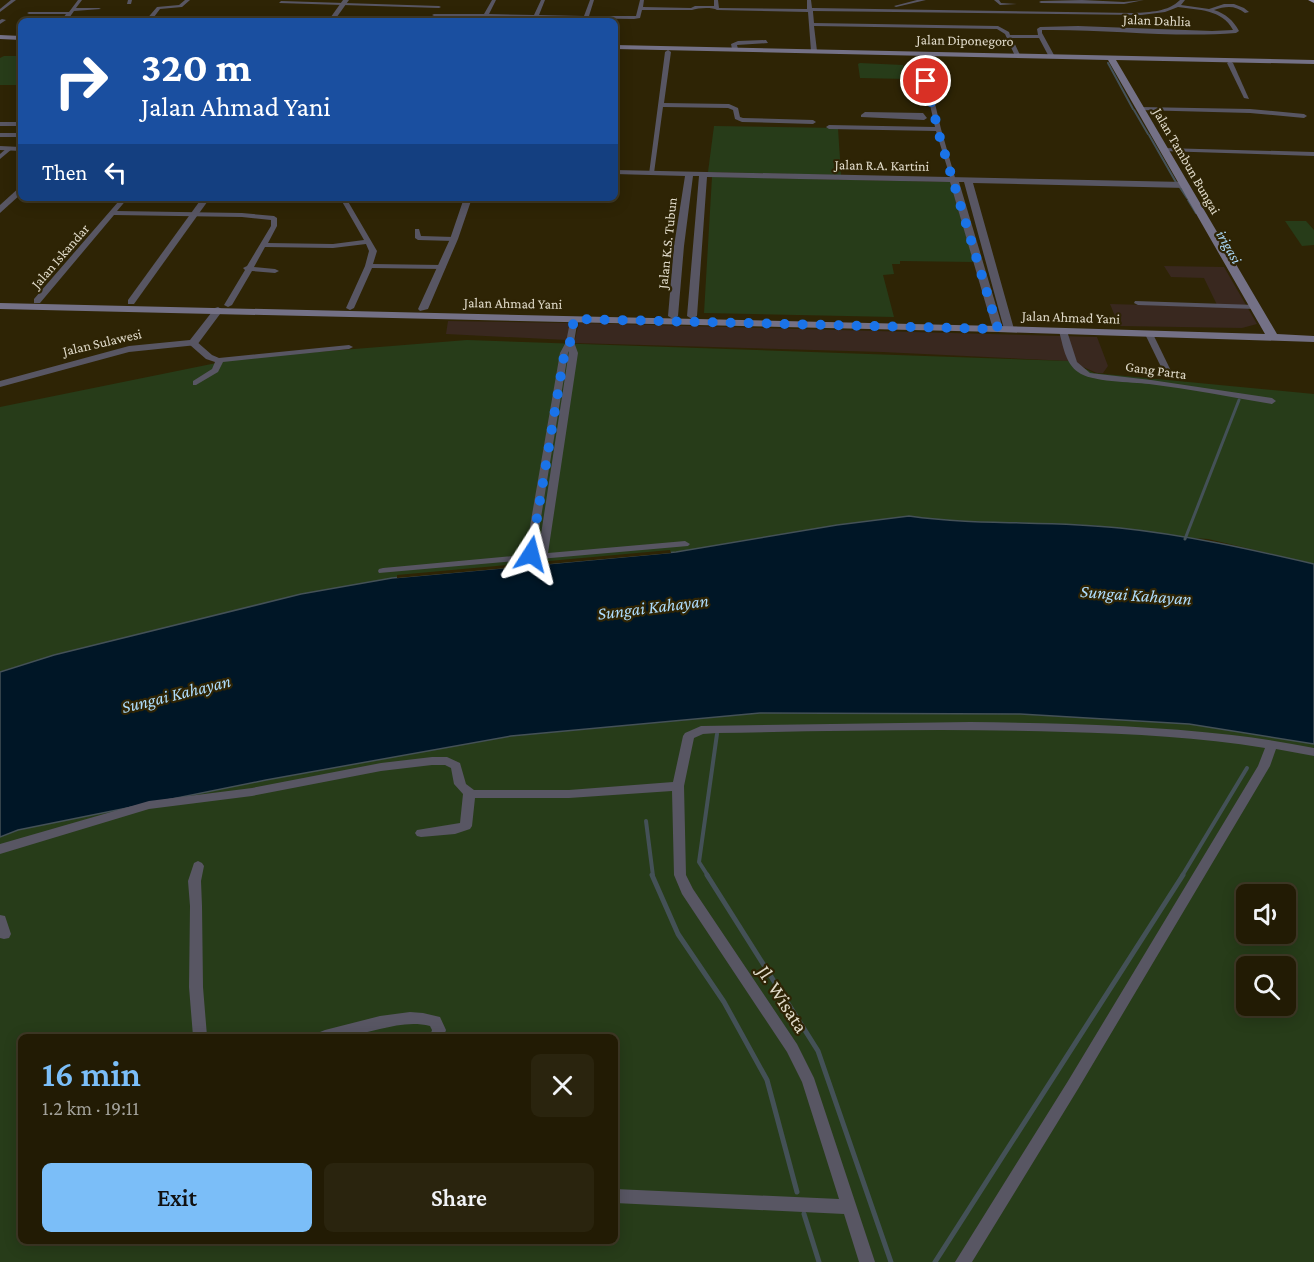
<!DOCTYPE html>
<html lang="en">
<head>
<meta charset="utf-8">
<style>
	:root { --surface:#221b04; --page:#2a240e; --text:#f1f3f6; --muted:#a2a19a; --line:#3f3926; --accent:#7bbef8 }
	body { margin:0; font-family:"Crimson Pro",serif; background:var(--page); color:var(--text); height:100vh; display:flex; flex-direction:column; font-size:22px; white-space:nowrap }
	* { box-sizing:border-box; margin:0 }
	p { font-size:20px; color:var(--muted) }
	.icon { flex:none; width:33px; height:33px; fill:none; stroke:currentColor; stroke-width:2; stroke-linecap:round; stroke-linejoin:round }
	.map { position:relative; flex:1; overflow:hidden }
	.panel { position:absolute; left:18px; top:1034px; width:600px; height:210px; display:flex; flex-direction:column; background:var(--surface); border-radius:9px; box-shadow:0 3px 15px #0003,0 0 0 2px var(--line) }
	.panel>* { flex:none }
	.hud { position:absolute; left:18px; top:18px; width:600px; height:183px; border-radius:9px; box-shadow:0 3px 15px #0003,0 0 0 2px var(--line); background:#1a4fa0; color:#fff; overflow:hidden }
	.tools { position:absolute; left:1236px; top:884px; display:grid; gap:12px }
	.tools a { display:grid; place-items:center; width:60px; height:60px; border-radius:9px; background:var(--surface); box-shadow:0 3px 15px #0003,0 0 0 2px var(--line); font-size:30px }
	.pin { position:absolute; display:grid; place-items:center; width:51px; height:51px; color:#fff; margin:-26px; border:3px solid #fff; border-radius:50%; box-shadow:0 2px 6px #0007 }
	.me { position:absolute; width:66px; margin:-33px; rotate:9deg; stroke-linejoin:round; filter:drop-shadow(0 0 4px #0008) }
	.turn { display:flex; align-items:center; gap:21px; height:126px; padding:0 24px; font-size:27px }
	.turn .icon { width:78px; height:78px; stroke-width:2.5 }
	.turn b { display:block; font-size:42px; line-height:51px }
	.then { display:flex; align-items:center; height:57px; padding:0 24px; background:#0003; gap:12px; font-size:22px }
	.round { display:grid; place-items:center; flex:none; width:63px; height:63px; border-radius:9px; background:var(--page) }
	.head { display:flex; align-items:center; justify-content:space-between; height:102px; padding:0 24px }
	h1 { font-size:36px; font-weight:600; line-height:45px; color:var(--accent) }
	.button { display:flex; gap:12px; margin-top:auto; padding:12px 24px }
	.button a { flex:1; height:69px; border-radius:9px; background:var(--accent); color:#111; font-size:24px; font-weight:600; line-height:69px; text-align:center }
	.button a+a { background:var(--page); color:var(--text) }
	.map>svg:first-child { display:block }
	.commercial { fill:#39281f }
	.green { fill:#273c19; fill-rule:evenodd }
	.water { fill:#001626; stroke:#445157; stroke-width:1.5 }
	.pier { fill:#2e2405 }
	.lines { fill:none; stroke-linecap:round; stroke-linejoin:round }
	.stream-far3 { stroke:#445157; stroke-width:2 }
	.stream-far2 { stroke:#445157; stroke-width:3 }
	.stream-far1 { stroke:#445157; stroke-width:4 }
	.stream { stroke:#445157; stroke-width:5 }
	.minor { fill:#585663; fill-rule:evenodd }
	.tertiary { fill:#585663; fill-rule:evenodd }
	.secondary { fill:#747186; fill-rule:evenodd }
	.trunk { fill:#9490ad; fill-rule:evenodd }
	.route { stroke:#1a73e8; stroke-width:10; stroke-dasharray:0 18 }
	.labels { text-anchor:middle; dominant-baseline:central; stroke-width:4.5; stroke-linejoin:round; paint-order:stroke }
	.far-street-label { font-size:14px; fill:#e1dbca; stroke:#2e2405 }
	.far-water-label { font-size:15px; font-style:italic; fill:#aedcfc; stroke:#2e2405 }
	.water-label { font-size:18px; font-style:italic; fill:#aedcfc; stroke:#2e2405 }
	.near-street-label { font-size:20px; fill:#e1dbca; stroke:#2e2405 }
</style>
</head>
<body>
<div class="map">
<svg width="1314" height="1262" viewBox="0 0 1314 1262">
	<rect width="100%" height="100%" fill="#2e2405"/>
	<!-- commercial -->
	<g class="commercial">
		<path d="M1164,266L1224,267L1257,324L1242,328L1119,326L1110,304L1218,307L1204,278L1171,277Z"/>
		<path d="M448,321L570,323L567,340L446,334Z"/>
		<path d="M579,323L1097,337L1108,366L1103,373H1097L1069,361L882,352L574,343Z"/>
	</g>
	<!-- green -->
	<g class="green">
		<path d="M4,56H21V68L17,72L21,73V85H0V58Z"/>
		<path d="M860,63L903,65L907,79L860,78L858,64Z"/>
		<path d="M714,126L838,128L841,175L708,172Z"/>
		<path d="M712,177L950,182L974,262L900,261V264H892L894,274L883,275L894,317L704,313Z"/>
		<path d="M1285,221H1306L1314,230V245L1302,246Z"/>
		<path d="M467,340L1069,361L1094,373L1314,394V564L1208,539L944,521L909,517L837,525L676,552L392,578L301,594L54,655L0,672V407L241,358Z"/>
		<path d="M760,713L1020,714L1189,724L1314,744V1262H0V837L18,830L266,780L511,736ZM1246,894H1286V933H1246ZM1246,966H1286V1005H1246ZM21,1036H615V1240H21Z"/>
	</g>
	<!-- water -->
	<path class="water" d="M909,516C979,526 1050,520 1120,528C1187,535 1249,549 1314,564V744L1189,724L1020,714L760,713L511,736L266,780L18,830L0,837V672L54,655L301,594L392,578L676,552L837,525Z"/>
	<!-- pier -->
	<path class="pier" d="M670,550L671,553L397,578V575Z"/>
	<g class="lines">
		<!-- stream-far3 -->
		<g class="stream-far3">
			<path d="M1108,63L1133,109"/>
			<path d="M1134,110L1148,134"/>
			<path d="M1149,135L1177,184"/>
			<path d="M1179,186L1187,198"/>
			<path d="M1188,200L1196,213"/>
		</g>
		<!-- stream-far2 -->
		<path class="stream-far2" d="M1185,539L1239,400"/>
		<!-- stream-far1 -->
		<g class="stream-far1">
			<path d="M646,821L653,876"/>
			<path d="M708,876L699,862L717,734"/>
			<path d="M1182,876L1247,768"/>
		</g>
		<!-- stream -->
		<g class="stream">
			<path d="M652,875L678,934L724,1002L767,1080L797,1192"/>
			<path d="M707,875L818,1051L891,1262"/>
			<path d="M804,1214L819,1262"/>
			<path d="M935,1262L1183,875"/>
		</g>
		<!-- minor -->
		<g class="minor">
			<path d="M11,0H16L0,12V9Z"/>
			<path d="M78,0H82L76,8H99L101,9L74,11L67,21H61L66,14H29L27,13L29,12H69Z"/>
			<path d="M128,0H132L131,4H127Z"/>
			<path d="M185,0H190L182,7L160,9L151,21H145L157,7L179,5Z"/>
			<path d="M492,0H496L489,14L534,15L541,0H545L539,15L584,16L590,0H594L589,16H636L640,0H644L643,7L691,8L695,6H714V0H718L719,8L807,9V0H811L812,8L1134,13C1150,12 1168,12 1180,0H1185L1181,5L1209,9L1224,4H1234L1244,8L1249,12L1245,13C1235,5 1226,6 1214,10C1226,14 1233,20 1239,31L1236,33C1172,38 1107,29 1042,30V33L1054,55L1051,57L1048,55L1039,38H1012L1020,55L1015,56L1005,34L997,29L814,26L817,51L814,53L811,51L808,12L717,10C712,7 698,8 692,10H642L640,18L634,19L434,16L432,15L434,14H484ZM1178,7C1198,10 1222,9 1233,30L1212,31L1078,26L1040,27L1037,29L1038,35H1010L1009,32L998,26L814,23L813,12V11L1141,15L1165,12Z"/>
			<path d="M917,0H926L896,7L894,6Z"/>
			<path d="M994,0H999L1001,3L1017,4L1000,5Z"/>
			<path d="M1082,0L1124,2L1144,0L1124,4L1041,3L1039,2L1041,1Z"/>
			<path d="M281,1L439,6L441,7L439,8L279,3Z"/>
			<path d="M2,19L6,20L0,24V20Z"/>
			<path d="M128,19H132V20L126,21Z"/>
			<path d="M331,19H388L391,21H329Z"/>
			<path d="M766,40L768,43L737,45L738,49L735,51L732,49L731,44L738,41Z"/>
			<path d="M668,50L671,52L664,103L729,104L738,108L740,117L743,118L813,120L816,122L813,124L742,122L735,119L733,110L728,108L663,107L654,173L649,174L665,52Z"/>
			<path d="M919,56L924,57L941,129L956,181L951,180L936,131L829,129L826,127L829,125L935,127Z"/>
			<path d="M1230,61L1233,63L1249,99L1244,98L1227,63Z"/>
			<path d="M1140,107L1250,109L1304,114L1307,116L1304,118L1250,113L1138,110V108Z"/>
			<path d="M865,112L923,113L927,118L924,120L861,117V115Z"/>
			<rect x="0" y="122" width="21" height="4"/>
			<rect x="0" y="133" width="21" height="4"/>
			<path d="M7,148L12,149L0,159V154Z"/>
			<path d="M1164,148L1314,152V156L1162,151V149Z"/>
			<path d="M96,198H128L117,211L242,213L274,216L277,218V226L268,243L333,244L364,240L340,198H346L377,251L373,264L442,265L446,267L442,269L372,268L354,308L350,310L346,308L365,266L369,251L366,244L333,248L265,247L254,267L275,269L279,271L275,273L252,271L232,305L228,307L224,305L245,270L243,268L247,266L271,226V220L242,217L114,215L40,303H34V299L118,202L99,200Z"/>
			<path d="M415,229H419L421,236L454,237L457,239L454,241L418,240L415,238Z"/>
			<path d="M1135,301L1256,305L1260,307L1256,309L1138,305L1134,303Z"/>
			<path d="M571,317L578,319L574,342L578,353L548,553L685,541L690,544L688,546L379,573L378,571L379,569L383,568L525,555L560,353L566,342ZM569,351L538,554H535L568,353Z"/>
			<path d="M1060,329H1066L1067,331L1077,362L1090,373L1151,380L1272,398L1276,401L1272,404C1231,397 1190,389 1149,384C1132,382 1090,382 1078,372C1065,363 1063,345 1059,331Z"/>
			<path d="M1146,332H1152L1153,334L1172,373L1171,375H1165L1164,373L1145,334Z"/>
			<path d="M190,341H196L212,355L219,358L349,345L353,347L349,349L223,362L218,372L196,385H193V381L212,369L215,362L206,359L190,345Z"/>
			<path d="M970,722C1058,723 1145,725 1232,735C1260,738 1287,743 1314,748V756L1276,749L1270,766L1078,1089L972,1262H955L1068,1081L1258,766L1265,748C1200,737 1133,734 1066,732C950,728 833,731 717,733L703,734L694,738L684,786L686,875L693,889L797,1044L814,1078L875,1262H859L844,1214L615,1203V1189L839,1199L802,1082L787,1052L682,894L674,875L672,791L569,798H475L472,826L470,829L455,834L421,837L417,836L415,833L417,830L460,823L463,794L454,784L451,768L445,765H432L381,771L252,796L149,809L0,854V844L149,801L252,788L381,763L432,757H447L460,763L466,784L474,790H569L673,782L683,736L685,733L701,726Z"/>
			<path d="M198,861L202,863L204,866L201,881L202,906L203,987L207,1036H193L189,987L190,906L188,881L194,863Z"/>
			<path d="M0,915L5,916L11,934L9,938L4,939L0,938Z"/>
			<path d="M410,1012L423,1013L440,1017L446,1030L444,1036H430L432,1030L430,1026C401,1019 375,1033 346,1036C337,1038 326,1037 318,1036L320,1032L325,1030L380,1016Z"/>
		</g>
		<!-- tertiary -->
		<g class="tertiary">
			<path d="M343,0H349L334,21H328Z"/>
			<path d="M0,146L21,147V151L0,150Z"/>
			<path d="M615,170L1185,182L1189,185L1185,188L973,183L1014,329L1009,332L1004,329L964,182H959L1003,329L998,332L993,329L950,182L707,177L697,316L692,319L687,316L699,176H693L684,246L678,316L673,319L668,316L674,246L685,176L615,174Z"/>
			<path d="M21,186V194L0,213V205Z"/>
			<path d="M202,198H210L134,304H128V300Z"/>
			<path d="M464,198H472L458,239L428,309L420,311L418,309L450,239Z"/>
			<path d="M218,307L223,310L197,345L129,352L0,387V381L129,346L190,340L215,308Z"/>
		</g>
		<!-- secondary -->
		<g class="secondary">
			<path d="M0,35L21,36V40L0,39Z"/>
			<path d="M615,45L1314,60V64L1116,60L1277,334L1314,336V342L998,332L0,309V303L998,326L1265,334L1108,60L615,49Z"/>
		</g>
		<!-- trunk -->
		<path class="trunk" d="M1308,0H1314V3Z"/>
	</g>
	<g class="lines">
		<!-- route -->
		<path class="route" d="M531,554L564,356L570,342L574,319L998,329L940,138L926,81"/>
	</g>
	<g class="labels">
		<!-- far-street labels -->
		<g class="far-street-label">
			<text transform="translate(1157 20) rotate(2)">Jalan Dahlia</text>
			<text transform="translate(965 40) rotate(1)">Jalan Diponegoro</text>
			<text transform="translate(1187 161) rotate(60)">Jalan Tambun Bungai</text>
			<text transform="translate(882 165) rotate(1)">Jalan R.A. Kartini</text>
			<text transform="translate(667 243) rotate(-84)">Jalan K.S. Tubun</text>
			<text transform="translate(60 256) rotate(-49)">Jalan Iskandar</text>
			<text transform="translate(513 303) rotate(1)">Jalan Ahmad Yani</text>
			<text transform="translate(1071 317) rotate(2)">Jalan Ahmad Yani</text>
			<text transform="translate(102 342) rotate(-13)">Jalan Sulawesi</text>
			<text transform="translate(1156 370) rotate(8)">Gang Parta</text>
		</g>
		<!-- far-water labels -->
		<g class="far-water-label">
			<text transform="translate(1229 247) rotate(60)">irigasi</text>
		</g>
		<!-- water labels -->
		<g class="water-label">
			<text transform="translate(1136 595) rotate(4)">Sungai Kahayan</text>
			<text transform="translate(653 607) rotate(-7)">Sungai Kahayan</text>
			<text transform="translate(176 694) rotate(-14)">Sungai Kahayan</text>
		</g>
		<!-- near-street labels -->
		<g class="near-street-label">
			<text transform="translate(783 999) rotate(57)">Jl. Wisata</text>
		</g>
	</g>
</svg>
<div class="tools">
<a><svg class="icon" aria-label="sound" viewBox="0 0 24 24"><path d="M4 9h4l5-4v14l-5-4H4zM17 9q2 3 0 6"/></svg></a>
<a><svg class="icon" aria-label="search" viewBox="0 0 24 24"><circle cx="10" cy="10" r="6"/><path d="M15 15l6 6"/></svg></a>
</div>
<div class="pin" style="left:926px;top:81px;background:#d93025"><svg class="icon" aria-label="arrive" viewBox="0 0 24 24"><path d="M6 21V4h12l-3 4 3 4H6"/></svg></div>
<svg class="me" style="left:531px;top:554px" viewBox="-20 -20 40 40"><path d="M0-17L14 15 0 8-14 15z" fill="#1a73e8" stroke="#fff" stroke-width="4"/></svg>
<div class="hud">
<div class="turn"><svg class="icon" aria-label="right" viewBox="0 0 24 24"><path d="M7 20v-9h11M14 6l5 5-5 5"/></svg><div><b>320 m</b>Jalan Ahmad Yani</div></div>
<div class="then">Then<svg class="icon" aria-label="left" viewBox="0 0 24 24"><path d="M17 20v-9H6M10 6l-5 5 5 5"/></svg></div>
</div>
<section class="panel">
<div class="head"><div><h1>16 min</h1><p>1.2 km · 19:11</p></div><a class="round"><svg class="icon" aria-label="close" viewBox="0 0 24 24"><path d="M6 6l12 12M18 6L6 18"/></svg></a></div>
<div class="button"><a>Exit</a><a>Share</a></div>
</section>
</div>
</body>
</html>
